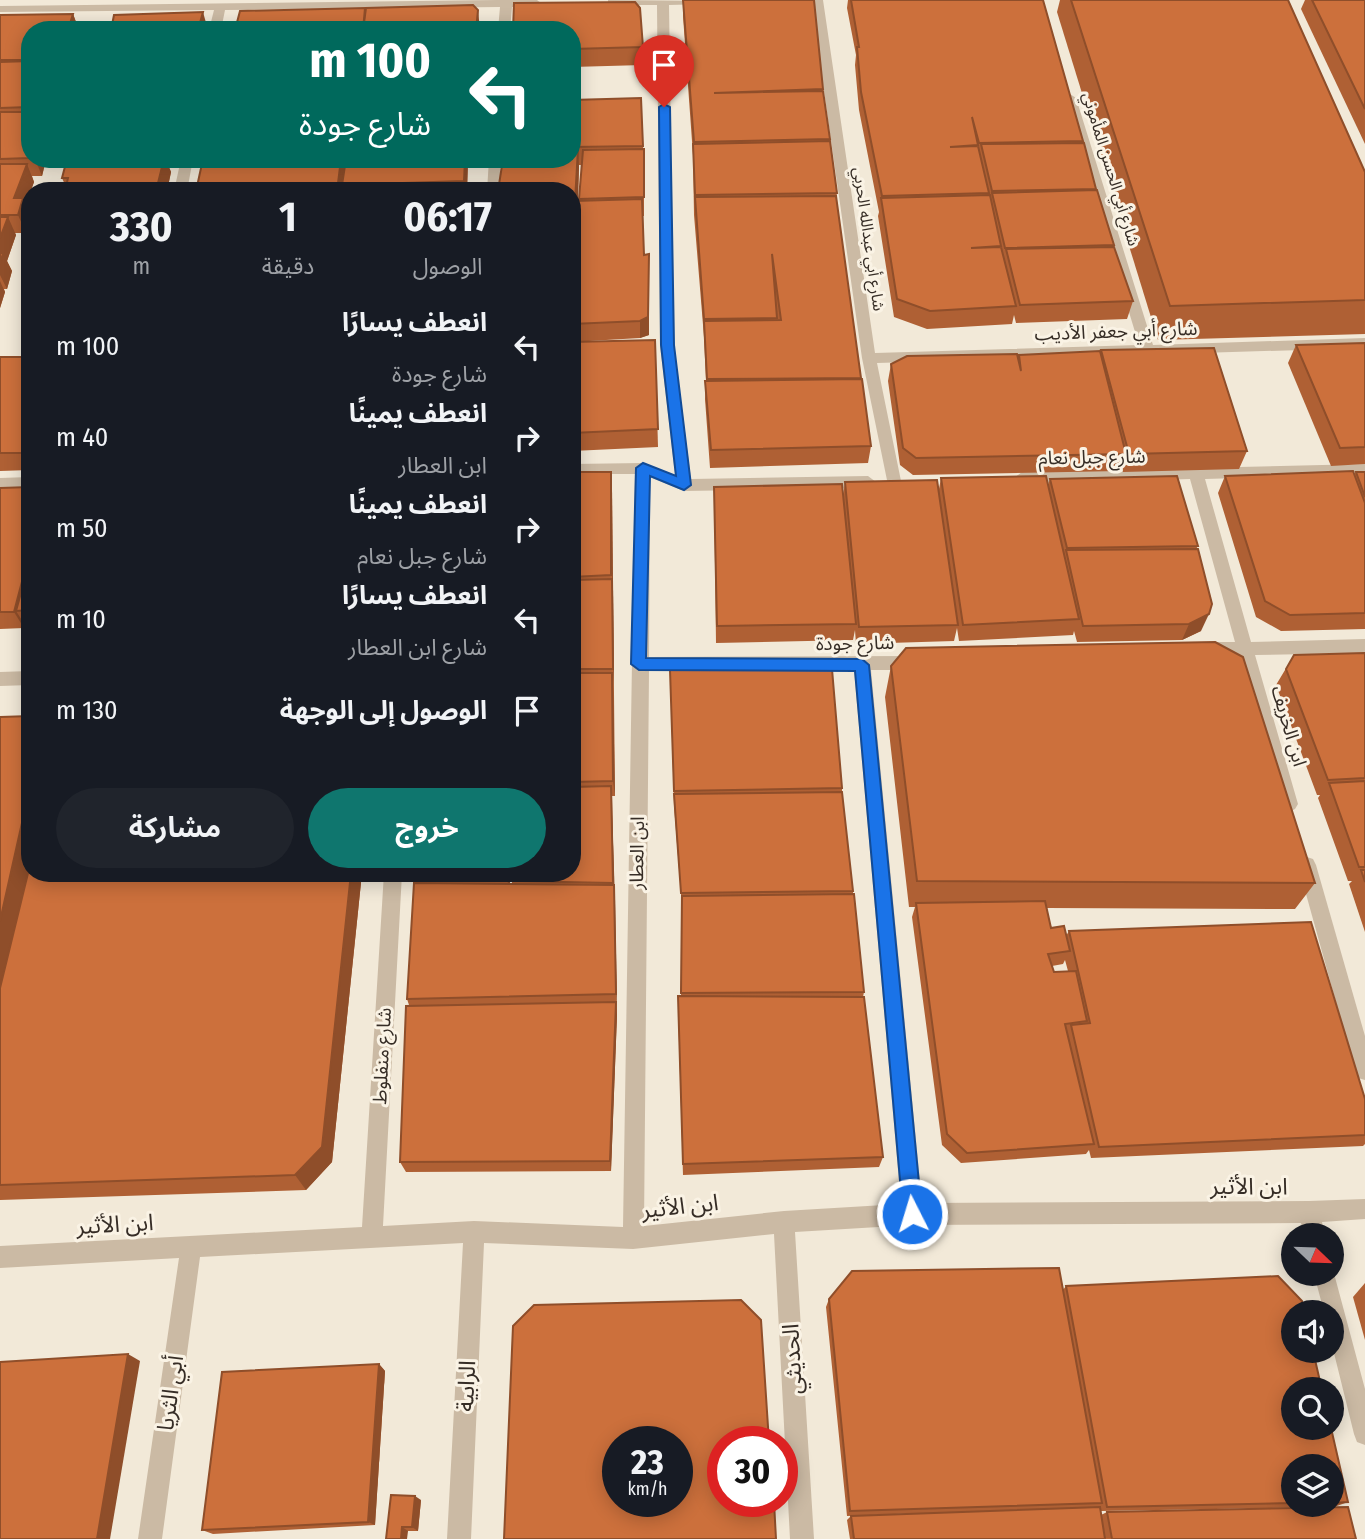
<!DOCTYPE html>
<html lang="ar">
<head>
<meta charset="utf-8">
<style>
	:root { --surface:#171b24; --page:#20242c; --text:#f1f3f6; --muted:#9ea1a6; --accent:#0f766e }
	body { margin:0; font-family:"Fira Sans Condensed","Noto Sans Arabic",sans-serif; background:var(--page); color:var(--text); direction:rtl; height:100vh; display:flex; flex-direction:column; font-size:26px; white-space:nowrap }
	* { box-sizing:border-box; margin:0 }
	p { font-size:23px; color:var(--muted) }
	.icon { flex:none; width:38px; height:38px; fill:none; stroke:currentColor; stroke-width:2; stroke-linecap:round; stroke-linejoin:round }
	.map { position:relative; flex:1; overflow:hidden; direction:ltr }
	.side { position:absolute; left:21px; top:182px; width:560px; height:700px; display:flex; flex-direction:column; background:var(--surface); border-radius:28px; box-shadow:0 4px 18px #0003; direction:rtl }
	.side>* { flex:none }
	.hud { position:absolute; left:21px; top:21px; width:560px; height:147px; border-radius:28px; box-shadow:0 4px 18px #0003; direction:rtl; background:#00695c; color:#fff; overflow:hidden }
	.needle { width:46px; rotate:113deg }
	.buttons { position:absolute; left:1281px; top:1223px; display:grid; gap:14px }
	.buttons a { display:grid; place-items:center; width:63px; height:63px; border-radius:50%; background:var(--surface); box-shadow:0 4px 18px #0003; font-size:35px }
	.speed { position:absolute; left:602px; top:1426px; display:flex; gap:14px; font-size:35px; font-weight:700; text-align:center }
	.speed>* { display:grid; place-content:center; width:91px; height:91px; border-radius:50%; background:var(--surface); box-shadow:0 4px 18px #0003; line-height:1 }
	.speed small { font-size:18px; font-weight:400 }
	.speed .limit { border:10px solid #d22; background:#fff; color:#111 }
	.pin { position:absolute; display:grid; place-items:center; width:60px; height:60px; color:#fff; margin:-72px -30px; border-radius:50% 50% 50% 0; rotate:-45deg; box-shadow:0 0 7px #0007 }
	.pin .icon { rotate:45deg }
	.me { position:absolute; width:77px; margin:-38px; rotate:355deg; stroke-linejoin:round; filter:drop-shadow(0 0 5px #0008) }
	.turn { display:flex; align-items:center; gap:24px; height:147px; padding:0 35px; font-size:32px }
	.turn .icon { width:91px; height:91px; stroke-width:2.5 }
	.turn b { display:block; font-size:49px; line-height:60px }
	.eta { display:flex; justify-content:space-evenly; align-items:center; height:119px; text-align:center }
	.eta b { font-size:42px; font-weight:700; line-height:49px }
	.primary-button { display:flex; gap:14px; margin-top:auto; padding:14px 35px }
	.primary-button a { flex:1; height:80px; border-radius:42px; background:var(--accent); color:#fff; font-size:28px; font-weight:700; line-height:80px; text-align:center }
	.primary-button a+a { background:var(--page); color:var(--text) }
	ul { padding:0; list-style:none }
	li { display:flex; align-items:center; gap:21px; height:91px; padding:0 35px }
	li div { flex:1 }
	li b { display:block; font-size:26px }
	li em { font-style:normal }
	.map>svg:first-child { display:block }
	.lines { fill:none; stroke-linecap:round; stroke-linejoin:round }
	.minor { fill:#cbbaa4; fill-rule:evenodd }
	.wall { fill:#af6034; fill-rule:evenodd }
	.shaded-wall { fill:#8f4e2a }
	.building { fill:#cc703c; stroke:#8f4e2a; stroke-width:2; fill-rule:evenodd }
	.route { fill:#1a73e8; stroke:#114b97; stroke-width:2 }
	.labels { text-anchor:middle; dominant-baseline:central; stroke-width:6; stroke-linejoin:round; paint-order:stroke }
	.far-street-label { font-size:16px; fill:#362d26; stroke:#faf3e5 }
	.street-label { font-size:19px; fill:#362d26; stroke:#faf3e5 }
	.near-street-label { font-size:23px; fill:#362d26; stroke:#faf3e5 }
</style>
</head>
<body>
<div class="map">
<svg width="1365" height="1539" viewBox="0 0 1365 1539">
	<rect width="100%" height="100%" fill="#f2e9d8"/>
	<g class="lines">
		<!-- minor -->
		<g class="minor">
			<path d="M497,0H537L541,3L535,6L512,7L510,30H498L500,7L225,10L221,30H209L214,10L0,12V6Z"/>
			<path d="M608,0L713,1L707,4L669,5L674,345L691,479L868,476L876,482L868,488L684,491L650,477L649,657L915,656L923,663L915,670H871L922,1203L1309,1201L1365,1199V1219L1322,1222L1325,1236H1304L1301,1223L912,1225L795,1232L814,1539H790L774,1234L633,1249L484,1243L471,1539H447L463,1243L200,1257L162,1539H138L179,1258L0,1268V1246L362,1227L384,873H402L383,1226L474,1221L623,1227L635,474H572V464L643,463L675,475L660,345L657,5H612L608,4ZM854,670L901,1204L784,1211L644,1226L649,671Z"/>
			<path d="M811,0H823L875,353L1139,345L1064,98L1070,94L1076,98L1153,345L1365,338V348L877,363L901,481L893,487L888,485L862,358Z"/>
			<path d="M181,159H193L187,191H174Z"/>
			<path d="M489,159H501L499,191H487Z"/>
			<path d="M1365,464V474L1205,479L1251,642L1365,639V653L1255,655L1298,804L1295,809L1289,812L1283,809L1280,804L1239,655L1205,656L1197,649L1205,642H1235L1190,479L1022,484L1014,478L1022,472Z"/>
			<path d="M30,477V489L0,490V478Z"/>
			<path d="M30,671V685L0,686V672Z"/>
			<path d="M1307,857L1313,859L1316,865L1365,1036V1080L1358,1078L1355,1071L1298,865L1301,859Z"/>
			<path d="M1332,1266L1365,1389V1445L1357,1442L1354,1434L1332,1345V1312H1324L1314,1274H1332Z"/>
		</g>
	</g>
	<!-- wall -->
	<g class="wall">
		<path d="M683,0L823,89L837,193L836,200L860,379L871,446L868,463L710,468L705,399L706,381L704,337L694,215L693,155L683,16Z"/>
		<path d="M848,0H1043L1083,141L1096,190L1114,245V247L1133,301L1127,319L1016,323L1014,315L1012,324L927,329L894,317L878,216L879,212L859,110L855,65L856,55L847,8Z"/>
		<path d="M1060,0H1288L1365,172V334L1158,340L1057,12Z"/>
		<path d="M1305,0H1365V144L1301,9Z"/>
		<path d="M73,14L79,30H30V159H46V160L42,176H32L34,182L30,191V195L26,206L30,214V219L26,233H15L16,235L7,261L12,271L7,289H4L5,292L0,308V15Z"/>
		<path d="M572,30L643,47V65L572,67Z"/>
		<path d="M641,98L644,167V216H643L644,255L649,254V335L640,338L572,342V100ZM579,165H582L580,201H578Z"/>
		<path d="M67,159H179L176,168H169L171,172L167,191H65L66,187L62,178Z"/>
		<path d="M203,159H468L467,191H196Z"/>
		<path d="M30,280V305L25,295Z"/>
		<path d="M655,340L658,447L572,451V342Z"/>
		<path d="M1365,343V464L1331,466L1288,363L1296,345Z"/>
		<path d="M1101,350L1247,451L1239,469L1123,472L1121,466L1119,471L913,475L900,465L888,381L891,364L1018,358L1019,355L1100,353Z"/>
		<path d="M0,357H30V470L0,471Z"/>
		<path d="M572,472L612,489L615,796H612L617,1015L611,1171L406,1172L400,1162L409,1005L407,999L416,883L414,879L510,873V884H512V881L572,873Z"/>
		<path d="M1356,472H1365V629L1281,631L1256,617L1218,493L1225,476L1354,475Z"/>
		<path d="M941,478L1048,485L1050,479L1198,546L1196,549L1201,631L1182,640L1077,642L1074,631L1073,635L959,641L957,628L954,641L856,644L855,630L853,640L716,643L714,487L843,496L845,482L939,489Z"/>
		<path d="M30,487V627H26L25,625L24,628L0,629V488Z"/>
		<path d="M1365,653V932L1349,884L1352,881H1348L1318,798L1320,795H1317L1276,685L1294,655Z"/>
		<path d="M891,666L1315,883L1295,909L1047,908L1051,928L1066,936L1069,931L1365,1099V1144L1363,1146L1091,1158L1089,1150L1086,1154L961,1163L942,1145L912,917L915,907H909L885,697ZM1065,960L1068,971L1054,972L1052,966L1063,964Z"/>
		<path d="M670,670L842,788V792L864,992L863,997L883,1157L879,1167L683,1175L678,1009L681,996L682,907L674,806Z"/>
		<path d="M0,717L30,873H362L332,1162L306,1190L0,1200Z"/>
		<path d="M1059,1268L1063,1290L1066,1286L1278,1276L1302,1301L1304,1312H1293V1351H1313L1322,1390H1293V1428H1331L1348,1502L1334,1507L1101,1511V1515L1107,1512L1348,1507L1356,1539H850L847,1520L851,1516L920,1513L847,1516L826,1307L829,1299L852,1271ZM1293,1466H1332V1505H1293Z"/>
		<path d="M1365,1283V1340L1353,1297Z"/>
		<path d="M379,1364L385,1371L375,1525L213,1534L202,1530Z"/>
		<path d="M421,1500L418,1531H408L386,1539Z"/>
	</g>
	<!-- shaded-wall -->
	<g class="shaded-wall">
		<path d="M478,10L480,30H476Z"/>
		<path d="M203,12L208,30H198Z"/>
		<path d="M73,14L79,30H68Z"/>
		<path d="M578,149L579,168L577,219L575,201Z"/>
		<path d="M35,159H46L42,176Z"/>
		<path d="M164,159H166L171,172L167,191H156Z"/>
		<path d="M174,159H179L176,168Z"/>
		<path d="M341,159H344L346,168L342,185L343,191H337Z"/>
		<path d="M465,159H468L467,191H465L464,181Z"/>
		<path d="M27,164L34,182L31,191H30V195L26,206L30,214V219L26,233L18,215L14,198Z"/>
		<path d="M8,217L16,235L7,261L12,271L7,289L0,275V238Z"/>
		<path d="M649,254V335L640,338V321Z"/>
		<path d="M0,281L5,292L0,308Z"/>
		<path d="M611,472L612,489L614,685L613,669Z"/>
		<path d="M30,551V605L16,611L25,625L24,628L14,612Z"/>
		<path d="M1209,614L1201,631L1182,640L1189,624Z"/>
		<path d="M612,673L613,689L615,796L613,781Z"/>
		<path d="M611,786L615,899L617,1007L616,994Z"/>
		<path d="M30,787V873L0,1052V921Z"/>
		<path d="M351,873H362L332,1162L306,1190L295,1175Z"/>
		<path d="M507,873H510V893L507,879Z"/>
		<path d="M616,1002L617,1015L611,1171L610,1161Z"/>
		<path d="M128,1354L140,1361L110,1539H97Z"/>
		<path d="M379,1364L385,1371L375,1525L368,1522Z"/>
		<path d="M415,1496L421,1500L418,1531L412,1527Z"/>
		<path d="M402,1527L408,1531L407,1539H401Z"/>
	</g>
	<!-- building -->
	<g class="building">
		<path d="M683,0H814L823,89L714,93L823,91L830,139L694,142Z"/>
		<path d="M851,0H1043L1083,141L979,143L972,117L978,145L950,147L978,146L989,193L882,196L861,92L857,47H859Z"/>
		<path d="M1071,0H1288L1365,172V300L1170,306Z"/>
		<path d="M1312,0H1365V109Z"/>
		<path d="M635,2L640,8L643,47L572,49V30H513L514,3Z"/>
		<path d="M473,5L478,10L476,30H363L366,8Z"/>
		<path d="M365,8L363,30H235L240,11Z"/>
		<path d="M203,12L198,30H111L114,15Z"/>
		<path d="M73,14L68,30H30V60H0V15Z"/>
		<path d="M30,61V107L0,108V62Z"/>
		<path d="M641,98L643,146L572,147V100Z"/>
		<path d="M0,112H30V158L0,159Z"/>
		<path d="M830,141L837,193L695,195L693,144Z"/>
		<path d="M1084,143L1096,189L992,191L981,144Z"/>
		<path d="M572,149H578L575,201L642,199L644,255L649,254L648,317L640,321L572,324V191H498L503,159H572Z"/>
		<path d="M644,149V197L579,199L583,150Z"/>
		<path d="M67,159H164L156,191H65L68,178H62Z"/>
		<path d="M203,159H341L337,191H196Z"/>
		<path d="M346,159H465L464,181L342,185Z"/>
		<path d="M0,164H27L14,198H23L18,215H0Z"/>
		<path d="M462,184L461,191H341L342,187Z"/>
		<path d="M1097,190L1114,245L1005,248L992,193Z"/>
		<path d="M990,195L1001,246L971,248L1001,247L1016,306L930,311L897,299L881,198Z"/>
		<path d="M836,196L861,378L707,379L704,321L781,320L772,254L777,318L704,319L695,197Z"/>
		<path d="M0,217H8L0,238Z"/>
		<path d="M1114,247L1133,301L1020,305L1006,249Z"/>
		<path d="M0,253H3L0,264Z"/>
		<path d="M30,280V295H25Z"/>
		<path d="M30,306V325H26Z"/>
		<path d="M655,340L658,429L572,433V342Z"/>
		<path d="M1365,343V447L1340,448L1296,345Z"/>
		<path d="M1214,348L1247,451L1129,454L1101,350Z"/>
		<path d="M1100,351L1126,454L916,458L903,448L891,364L907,356L1017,354L1021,371L1019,355Z"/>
		<rect x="0" y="357" width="30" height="96"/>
		<path d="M862,379L871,446L711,450L705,381Z"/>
		<path d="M1353,471L1365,503V613L1290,615L1265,601L1225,476Z"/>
		<path d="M572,472H611V575L572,577Z"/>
		<path d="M1356,472H1365V497Z"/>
		<path d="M1046,476L1079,619L963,625L941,478Z"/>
		<path d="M1177,476L1198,546L1067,548L1050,479Z"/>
		<path d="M937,480L958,625L859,627L845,482Z"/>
		<path d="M842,484L856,624L717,626L714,487Z"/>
		<path d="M30,487V551L14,612H0V488Z"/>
		<path d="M1198,549L1212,604L1209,614L1189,624L1083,626L1066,550Z"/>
		<path d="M30,560V610L16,611Z"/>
		<path d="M612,579L613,669H572V580Z"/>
		<path d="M1215,642L1243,657L1315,883L917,881L891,666L906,648Z"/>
		<path d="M1365,653V778L1328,780L1286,669L1294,655Z"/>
		<path d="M832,669L842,788L674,791L670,670Z"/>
		<path d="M572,673H612L613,781L572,782Z"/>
		<path d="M30,716V787L0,921V717Z"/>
		<path d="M1365,781V867H1359L1329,783Z"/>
		<path d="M611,786L613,883L512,881V873H572V787Z"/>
		<path d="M842,792L853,891L681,893L674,794Z"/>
		<path d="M30,865V873H351L322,1147L295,1175L0,1185V988Z"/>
		<path d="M1361,870H1365V882Z"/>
		<path d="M415,873H507V879H414Z"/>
		<path d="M414,883L614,885L616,994L407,999Z"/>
		<path d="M854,894L864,992L681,993L682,896Z"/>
		<path d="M1045,901L1051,928L1064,926L1070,951L1048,954L1054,972L1076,971L1087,1021L1065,1024L1094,1144L967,1153L947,1134L916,903Z"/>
		<path d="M1311,922L1365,1099V1135L1099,1147L1071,1025L1090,1023L1069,931Z"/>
		<path d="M678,996L864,997L883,1157L683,1164Z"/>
		<path d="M616,1002L610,1161L400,1162L406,1006Z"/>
		<path d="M1059,1268L1102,1503L850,1511L829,1299L852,1271Z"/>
		<path d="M1278,1276L1302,1301L1304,1312H1293V1351H1313L1322,1390H1293V1428H1331L1348,1502L1332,1503V1466H1293V1503L1107,1507L1066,1286Z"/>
		<path d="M741,1300L761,1320L769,1442H723V1502H774L776,1539H504L513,1326L534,1305ZM618,1442H677V1502H618Z"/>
		<path d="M128,1354L97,1539H0V1362Z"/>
		<path d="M379,1364L368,1522L202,1530L222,1372Z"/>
		<path d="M391,1495L415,1496L412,1527H402L401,1539H386Z"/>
		<path d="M1100,1507L1105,1539H854L851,1516Z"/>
		<path d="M1348,1507L1356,1539H1112L1107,1512Z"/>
	</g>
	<!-- route -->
	<path class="route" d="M664,104L670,107L674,345L691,485L684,490L650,476L646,658L862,659L869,665L922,1214L919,1220L912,1223L906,1220L903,1214L855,671L639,670L631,664L636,468L643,463L676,476L661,345L659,107Z"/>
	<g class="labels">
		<!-- far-street labels -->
		<g class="far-street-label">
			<text transform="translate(1111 169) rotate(73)">شارع أبي الحسن المأموني</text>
			<text transform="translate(869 239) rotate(82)">شارع أبي عبدالله الحربي</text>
		</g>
		<!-- street labels -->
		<g class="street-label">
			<text transform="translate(1116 331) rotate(-2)">شارع أبي جعفر الأديب</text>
			<text transform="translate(1092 457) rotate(-1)">شارع جبل نعام</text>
			<text transform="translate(855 643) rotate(-1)">شارع جودة</text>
			<text transform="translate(1289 726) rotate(74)">ابن الخريف</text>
			<text transform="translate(637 853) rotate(-89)">ابن العطار</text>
			<text transform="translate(382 1056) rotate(-87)">شارع منفلوط</text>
		</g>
		<!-- near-street labels -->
		<g class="near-street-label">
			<text x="1249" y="1186">ابن الأثير</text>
			<text transform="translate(680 1206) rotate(-6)">ابن الأثير</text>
			<text transform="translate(115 1224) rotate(-3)">ابن الأثير</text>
			<text transform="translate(792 1359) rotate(-93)">الحديثي</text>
			<text transform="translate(466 1386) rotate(-87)">الرابية</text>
			<text transform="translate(170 1393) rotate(-82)">أبي الثريا</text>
		</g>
	</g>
</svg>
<div class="buttons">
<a><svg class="needle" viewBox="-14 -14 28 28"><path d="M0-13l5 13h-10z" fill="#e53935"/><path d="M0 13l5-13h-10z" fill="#9ea1a6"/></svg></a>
<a><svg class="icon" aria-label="sound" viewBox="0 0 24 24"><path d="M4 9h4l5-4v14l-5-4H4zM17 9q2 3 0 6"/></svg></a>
<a><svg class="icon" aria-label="search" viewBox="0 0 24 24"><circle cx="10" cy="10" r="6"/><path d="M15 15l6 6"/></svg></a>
<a><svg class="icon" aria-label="layers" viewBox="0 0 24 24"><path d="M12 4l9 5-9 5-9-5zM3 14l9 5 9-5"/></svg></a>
</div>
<div class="speed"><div>23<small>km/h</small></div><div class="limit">30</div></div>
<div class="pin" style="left:664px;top:107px;background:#d93025"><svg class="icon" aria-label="arrive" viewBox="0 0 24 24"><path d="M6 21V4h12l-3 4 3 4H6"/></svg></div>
<svg class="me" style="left:912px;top:1214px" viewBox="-20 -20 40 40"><circle r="17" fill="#1a73e8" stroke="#fff" stroke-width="3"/><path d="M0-11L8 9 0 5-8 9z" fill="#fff"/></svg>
<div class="hud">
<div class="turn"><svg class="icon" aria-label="left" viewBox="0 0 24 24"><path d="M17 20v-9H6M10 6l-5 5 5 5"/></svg><div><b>100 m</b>شارع جودة</div></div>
</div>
<section class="side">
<div class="eta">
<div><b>06:17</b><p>الوصول</p></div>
<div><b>1</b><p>دقيقة</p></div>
<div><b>330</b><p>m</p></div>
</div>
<ul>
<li><svg class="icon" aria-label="left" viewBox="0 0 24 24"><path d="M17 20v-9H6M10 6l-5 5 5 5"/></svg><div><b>انعطف يسارًا</b><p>شارع جودة</p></div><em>100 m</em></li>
<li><svg class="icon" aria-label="right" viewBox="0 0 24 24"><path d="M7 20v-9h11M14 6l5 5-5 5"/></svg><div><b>انعطف يمينًا</b><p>ابن العطار</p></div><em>40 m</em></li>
<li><svg class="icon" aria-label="right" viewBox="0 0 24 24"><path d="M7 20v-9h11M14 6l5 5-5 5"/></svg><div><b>انعطف يمينًا</b><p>شارع جبل نعام</p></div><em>50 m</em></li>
<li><svg class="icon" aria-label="left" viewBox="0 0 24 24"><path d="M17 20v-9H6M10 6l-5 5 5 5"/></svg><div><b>انعطف يسارًا</b><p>شارع ابن العطار</p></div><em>10 m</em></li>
<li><svg class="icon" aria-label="arrive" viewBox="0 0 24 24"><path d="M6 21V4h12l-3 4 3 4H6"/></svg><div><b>الوصول إلى الوجهة</b></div><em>130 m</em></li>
</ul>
<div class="primary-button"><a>خروج</a><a>مشاركة</a></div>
</section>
</div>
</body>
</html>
